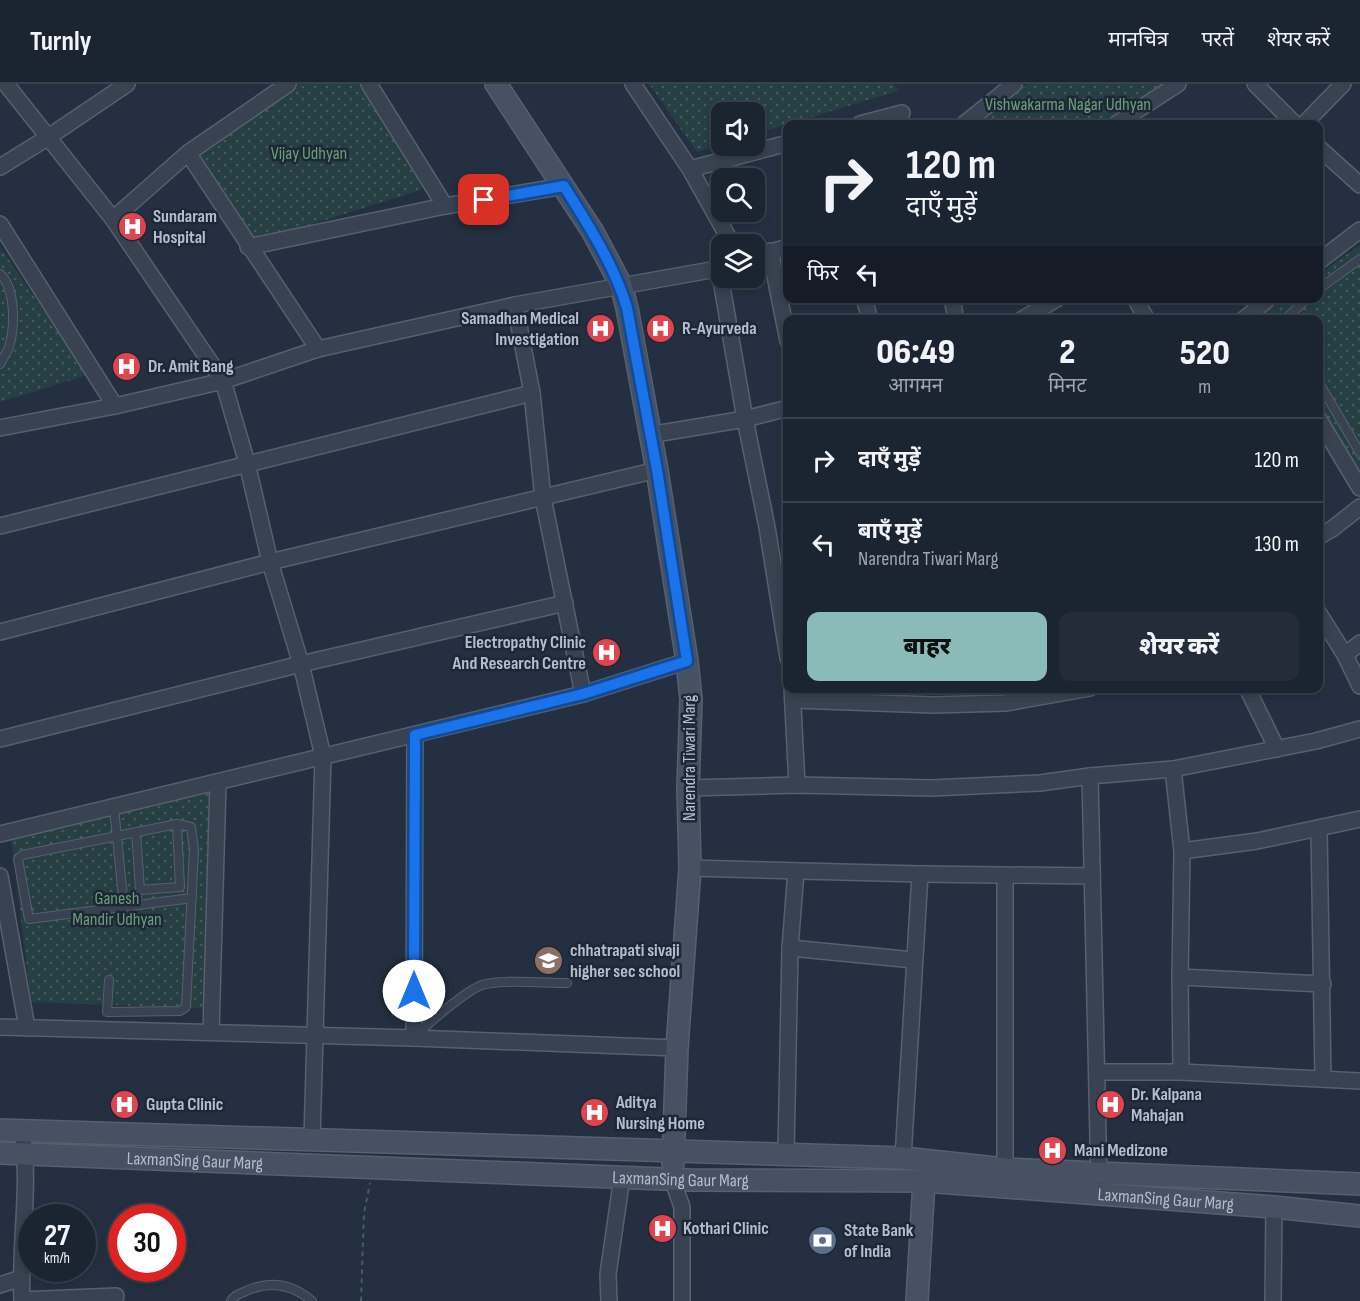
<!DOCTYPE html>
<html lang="hi">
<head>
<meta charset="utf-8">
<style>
	:root { --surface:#1b2431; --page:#242c39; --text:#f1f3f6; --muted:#a0a4ab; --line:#39414d; --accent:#8bbbb9 }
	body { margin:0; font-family:"Sofia Sans Condensed","Noto Sans Devanagari",sans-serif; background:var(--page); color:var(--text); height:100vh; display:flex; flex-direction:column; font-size:22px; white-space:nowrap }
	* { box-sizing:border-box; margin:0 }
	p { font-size:20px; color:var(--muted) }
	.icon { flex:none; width:33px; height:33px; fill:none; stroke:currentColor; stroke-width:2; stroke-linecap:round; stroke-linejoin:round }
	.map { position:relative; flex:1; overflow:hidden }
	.drawer { position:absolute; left:783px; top:231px; width:540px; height:378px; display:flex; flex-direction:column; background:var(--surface); border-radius:12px; box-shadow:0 3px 9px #0003,0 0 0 2px var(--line) }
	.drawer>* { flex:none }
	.top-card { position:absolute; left:783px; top:36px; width:540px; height:183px; border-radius:12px; box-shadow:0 3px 9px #0003,0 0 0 2px var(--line); background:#1b2431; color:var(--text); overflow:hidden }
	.buttons { position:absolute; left:711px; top:18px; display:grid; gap:12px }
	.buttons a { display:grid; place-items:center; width:54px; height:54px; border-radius:12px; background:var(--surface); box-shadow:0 3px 9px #0003,0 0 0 2px var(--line); font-size:30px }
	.speed { position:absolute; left:18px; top:1120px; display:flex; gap:12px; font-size:30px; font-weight:700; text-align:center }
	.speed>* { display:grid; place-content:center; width:78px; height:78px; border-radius:50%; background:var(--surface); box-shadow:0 3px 9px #0003,0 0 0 2px var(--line); line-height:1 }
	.speed small { font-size:15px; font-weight:400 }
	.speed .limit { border:9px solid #d22; background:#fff; color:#111 }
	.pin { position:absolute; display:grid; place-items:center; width:51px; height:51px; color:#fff; margin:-26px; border-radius:12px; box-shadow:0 3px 9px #0006 }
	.me { position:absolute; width:66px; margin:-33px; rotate:0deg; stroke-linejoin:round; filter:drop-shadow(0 0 4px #0008) }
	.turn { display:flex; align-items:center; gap:21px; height:126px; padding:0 24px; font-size:27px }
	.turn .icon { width:78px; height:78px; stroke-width:2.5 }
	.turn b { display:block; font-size:42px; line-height:51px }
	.then { display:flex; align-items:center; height:57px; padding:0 24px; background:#0003; gap:12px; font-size:22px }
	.eta { display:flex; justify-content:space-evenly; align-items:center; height:102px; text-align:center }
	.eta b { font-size:36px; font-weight:800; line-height:42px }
	.action { display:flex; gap:12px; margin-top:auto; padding:12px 24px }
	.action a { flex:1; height:69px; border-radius:12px; background:var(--accent); color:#111; font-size:24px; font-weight:800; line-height:69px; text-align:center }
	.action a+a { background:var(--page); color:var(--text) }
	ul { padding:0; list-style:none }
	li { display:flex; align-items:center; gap:18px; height:84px; padding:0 24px; border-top:2px solid var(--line) }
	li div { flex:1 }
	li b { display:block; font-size:22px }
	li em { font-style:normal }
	header { display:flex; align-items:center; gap:36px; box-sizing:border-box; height:84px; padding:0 30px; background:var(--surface); border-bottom:2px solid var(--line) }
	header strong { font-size:28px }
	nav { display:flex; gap:33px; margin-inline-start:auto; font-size:21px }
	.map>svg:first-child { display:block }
	.green { fill:url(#green-dots) }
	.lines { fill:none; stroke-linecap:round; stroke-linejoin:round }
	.lane-casing { stroke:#56606e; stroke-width:10 }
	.street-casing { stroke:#56606e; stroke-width:18 }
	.secondary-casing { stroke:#56606e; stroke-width:24 }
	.path { stroke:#445c5f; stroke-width:2; stroke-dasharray:4.5 4.5; stroke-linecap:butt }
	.lane { stroke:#384251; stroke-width:8 }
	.street { stroke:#384251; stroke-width:15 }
	.secondary { stroke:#465164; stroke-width:21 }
	.route-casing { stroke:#114b97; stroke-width:15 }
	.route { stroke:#1a73e8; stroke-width:10 }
	.labels { text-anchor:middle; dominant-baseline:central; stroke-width:5; stroke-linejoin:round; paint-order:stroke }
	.park-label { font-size:18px; fill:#6a9e76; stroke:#1d2736 }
	.poi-label { font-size:18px; font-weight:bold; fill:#b4bdcb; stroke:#1d2736; text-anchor:start }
	.street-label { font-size:18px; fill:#b4bdcb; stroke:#1d2736 }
</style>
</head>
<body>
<header>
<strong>Turnly</strong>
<nav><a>मानचित्र</a><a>परतें</a><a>शेयर करें</a></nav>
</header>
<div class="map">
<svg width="1360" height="1217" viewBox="0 0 1360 1217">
	<defs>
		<pattern id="green-dots" width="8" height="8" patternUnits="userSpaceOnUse" patternTransform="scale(1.5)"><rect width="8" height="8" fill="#263f42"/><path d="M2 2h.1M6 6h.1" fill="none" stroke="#43595c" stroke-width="1.8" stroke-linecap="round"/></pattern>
	</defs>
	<rect width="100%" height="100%" fill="#243041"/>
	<!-- green -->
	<g class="green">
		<path d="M288,0H368L430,101L421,104V106L255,158L189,66Z"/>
		<path d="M649,0H894L898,7L755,50L754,28H722L721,60L697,68Z"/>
		<path d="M1027,0H1167L1106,40H973Z"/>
		<path d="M1360,161V395L1319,324L1318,236L1267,235L1264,229L1285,215L1318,214L1319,190Z"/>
		<path d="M0,163L88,291L0,318Z"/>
		<path d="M211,708L216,925L31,918L10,744Z"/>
	</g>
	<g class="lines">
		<defs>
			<g id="lane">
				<path d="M0,190C16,205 15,243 9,263C7,268 3,274 0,280"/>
				<path d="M1320,204L1360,175"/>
				<path d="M1284,236L1308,214"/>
				<path d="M1318,297L1360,369"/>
				<path d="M114,724L124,823"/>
				<path d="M136,748L140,806L180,803L177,740"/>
				<path d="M109,896L107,928L180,927L186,923L194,766L191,743L177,740L22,771L18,775L29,835L192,814"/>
				<path d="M415,953C427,940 467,906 482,901C504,895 543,899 567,899"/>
				<path d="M231,1217C234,1211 240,1210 246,1207C270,1196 292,1200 312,1217"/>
			</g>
			<g id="street">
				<path d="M6,0L113,135L223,297L247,379L270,478L301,580L323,672L312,1055"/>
				<path d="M369,0L445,122"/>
				<path d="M633,0L690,85L732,160"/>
				<path d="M1255,0L1295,40"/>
				<path d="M860,40L902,29"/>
				<path d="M964,40L1014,0"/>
				<path d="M1116,40L1178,0"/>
				<path d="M1304,40L1343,0"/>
				<path d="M1318,63L1360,101"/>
				<path d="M188,69L318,265"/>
				<path d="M0,83L47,54L127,0"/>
				<path d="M690,85L788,59"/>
				<path d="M113,135L188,69L288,0"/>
				<path d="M0,140L115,322"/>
				<path d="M248,163L445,122L564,102"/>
				<path d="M770,167L788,257"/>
				<path d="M754,173L788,163"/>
				<path d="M1318,178L1360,146"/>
				<path d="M719,185L745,335L767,443L788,574"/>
				<path d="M864,214L870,236"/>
				<path d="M952,214L956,236"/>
				<path d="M1135,214L1147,236"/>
				<path d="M515,221L532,309L543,414L583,610"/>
				<path d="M1021,236L1058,214"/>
				<path d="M1243,236L1269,214"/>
				<path d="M1318,334L1360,404"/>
				<path d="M0,344L115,322L223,297L318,265L515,221L722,184"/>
				<path d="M649,351L745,335L788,324"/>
				<path d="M0,442L532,309"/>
				<path d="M1318,453L1332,445L1360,423"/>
				<path d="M1318,528L1345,571L1360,602"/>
				<path d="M0,548L270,478L657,386"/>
				<path d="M1345,571L1360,559"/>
				<path d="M792,604L797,701"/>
				<path d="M1247,604L1277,665"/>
				<path d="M794,616L933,621L1006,619L1090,604"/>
				<path d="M0,655L301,580L565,519"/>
				<path d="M1173,685L1182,767L1180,893L1181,988"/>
				<path d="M1090,692L1099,1098"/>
				<path d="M688,704L797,701L932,704L1040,699L1090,692L1173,685L1316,657L1360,645"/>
				<path d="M1319,745L1323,995"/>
				<path d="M0,750L583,610L687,577"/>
				<path d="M1182,767L1257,757L1360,735"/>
				<path d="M690,784L920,790L1092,792"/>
				<path d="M1005,791V1085"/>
				<path d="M0,792L27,944"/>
				<path d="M790,864L914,876"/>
				<path d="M1180,893L1323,900"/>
				<path d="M0,943L414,954L415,651"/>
				<path d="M211,948L218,698"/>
				<path d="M414,954L677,964"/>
				<path d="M1097,988H1181L1360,997"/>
				<path d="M786,1070L790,864L796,787"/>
				<path d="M903,1074L920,790"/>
				<path d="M672,1095L682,1123V1217"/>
				<path d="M0,1201L21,1194"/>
				<path d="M22,1216L116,1212"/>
				<path d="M22,1217C19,1161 31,1102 22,1047"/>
				<path d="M609,1217L608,1190L622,1093"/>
				<path d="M1273,1217L1274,1123"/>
			</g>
			<g id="secondary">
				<path d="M496,0L593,148L621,201L627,224L657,386L687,577L691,615L688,704L690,784L677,964L673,1079"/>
				<path d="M0,1046L903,1074L1005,1085L1360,1100"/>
				<path id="s1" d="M0,1069L690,1096L924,1097L1274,1123L1360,1132"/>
				<path d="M917,1217L924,1097"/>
			</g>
		</defs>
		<!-- lane casing -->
		<use href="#lane" class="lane-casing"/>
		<!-- street casing -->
		<use href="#street" class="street-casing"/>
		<!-- secondary casing -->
		<use href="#secondary" class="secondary-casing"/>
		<!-- path -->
		<path class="path" d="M361,1217L364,1129L370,1099"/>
		<!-- lane -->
		<use href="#lane" class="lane"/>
		<!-- street -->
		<use href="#street" class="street"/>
		<!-- secondary -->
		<use href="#secondary" class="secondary"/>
	</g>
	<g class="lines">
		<defs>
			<path id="route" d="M414,907L415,651L583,610L687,577L657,386L627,224C614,180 588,141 564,102L484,116"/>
		</defs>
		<!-- route casing -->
		<use href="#route" class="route-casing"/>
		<!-- route -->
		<use href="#route" class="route"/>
	</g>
	<!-- icons -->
	<defs>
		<symbol id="hospital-disc" viewBox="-11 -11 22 22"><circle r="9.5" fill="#e0444e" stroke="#1d2736"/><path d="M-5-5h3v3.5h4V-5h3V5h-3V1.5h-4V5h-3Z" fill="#fff"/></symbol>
		<symbol id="school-disc" viewBox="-11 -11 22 22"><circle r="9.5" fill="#8d6e63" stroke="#1d2736"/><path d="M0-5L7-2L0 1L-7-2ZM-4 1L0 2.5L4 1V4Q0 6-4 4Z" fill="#fff"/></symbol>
		<symbol id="bank-disc" viewBox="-11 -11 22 22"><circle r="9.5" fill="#5c6f8a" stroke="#1d2736"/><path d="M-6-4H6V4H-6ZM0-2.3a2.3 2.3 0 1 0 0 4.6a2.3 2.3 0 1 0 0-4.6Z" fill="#fff"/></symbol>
	</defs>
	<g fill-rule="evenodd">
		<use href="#hospital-disc" x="116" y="126" width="33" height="33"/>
		<use href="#hospital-disc" x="584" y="228" width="33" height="33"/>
		<use href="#hospital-disc" x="644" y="228" width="33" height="33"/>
		<use href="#hospital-disc" x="110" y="266" width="33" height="33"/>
		<use href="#hospital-disc" x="590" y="552" width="33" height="33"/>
		<use href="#school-disc" x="532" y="860" width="33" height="33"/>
		<use href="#hospital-disc" x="108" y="1004" width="33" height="33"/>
		<use href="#hospital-disc" x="1094" y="1004" width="33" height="33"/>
		<use href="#hospital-disc" x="578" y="1012" width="33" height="33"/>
		<use href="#hospital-disc" x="1036" y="1050" width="33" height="33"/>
		<use href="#hospital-disc" x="646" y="1128" width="33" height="33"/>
		<use href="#bank-disc" x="806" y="1140" width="33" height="33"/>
	</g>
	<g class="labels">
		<!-- park labels -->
		<g class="park-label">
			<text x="1068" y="20">Vishwakarma Nagar Udhyan</text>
			<text x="309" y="69">Vijay Udhyan</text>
			<text x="117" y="814">Ganesh<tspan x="117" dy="21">Mandir Udhyan</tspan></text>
		</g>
		<!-- poi labels -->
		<g class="poi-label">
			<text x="153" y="132">Sundaram<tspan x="153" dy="21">Hospital</tspan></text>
			<text x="579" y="234" text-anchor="end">Samadhan Medical<tspan x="579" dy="21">Investigation</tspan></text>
			<text x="682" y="244">R-Ayurveda</text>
			<text x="148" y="282">Dr. Amit Bang</text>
			<text x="586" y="558" text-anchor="end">Electropathy Clinic<tspan x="586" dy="21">And Research Centre</tspan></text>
			<text x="570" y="866">chhatrapati sivaji<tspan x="570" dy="21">higher sec school</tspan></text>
			<text x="1131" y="1010">Dr. Kalpana<tspan x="1131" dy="21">Mahajan</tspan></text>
			<text x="616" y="1018">Aditya<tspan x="616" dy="21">Nursing Home</tspan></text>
			<text x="146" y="1020">Gupta Clinic</text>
			<text x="1074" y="1066">Mani Medizone</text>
			<text x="683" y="1144">Kothari Clinic</text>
			<text x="844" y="1146">State Bank<tspan x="844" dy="21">of India</tspan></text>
		</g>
		<!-- street labels -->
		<g class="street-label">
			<text transform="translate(689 674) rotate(-90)">Narendra Tiwari Marg</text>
			<text stroke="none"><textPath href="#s1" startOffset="195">LaxmanSing Gaur Marg</textPath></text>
			<text stroke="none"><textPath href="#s1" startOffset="681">LaxmanSing Gaur Marg</textPath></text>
			<text stroke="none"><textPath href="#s1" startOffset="1167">LaxmanSing Gaur Marg</textPath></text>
		</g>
	</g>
</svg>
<div class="buttons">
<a><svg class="icon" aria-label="sound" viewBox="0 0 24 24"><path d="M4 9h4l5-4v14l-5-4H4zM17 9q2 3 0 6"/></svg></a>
<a><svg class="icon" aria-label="search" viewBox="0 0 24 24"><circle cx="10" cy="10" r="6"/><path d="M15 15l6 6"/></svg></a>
<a><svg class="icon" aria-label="layers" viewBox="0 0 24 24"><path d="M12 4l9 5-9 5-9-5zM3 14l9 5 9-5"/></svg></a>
</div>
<div class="speed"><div>27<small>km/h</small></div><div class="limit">30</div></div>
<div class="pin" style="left:484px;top:116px;background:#d93025"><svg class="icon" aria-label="arrive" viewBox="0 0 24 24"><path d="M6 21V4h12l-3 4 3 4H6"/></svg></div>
<svg class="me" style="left:414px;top:907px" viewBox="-20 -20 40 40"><circle r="19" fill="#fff"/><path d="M0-13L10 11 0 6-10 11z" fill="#1a73e8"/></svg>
<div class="top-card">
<div class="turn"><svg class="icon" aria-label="right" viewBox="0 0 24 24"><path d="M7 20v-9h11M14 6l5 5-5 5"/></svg><div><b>120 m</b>दाएँ मुड़ें</div></div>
<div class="then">फिर<svg class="icon" aria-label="left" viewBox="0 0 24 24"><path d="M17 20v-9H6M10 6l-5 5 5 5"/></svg></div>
</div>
<section class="drawer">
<div class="eta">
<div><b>06:49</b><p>आगमन</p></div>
<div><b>2</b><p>मिनट</p></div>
<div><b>520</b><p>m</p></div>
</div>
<ul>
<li><svg class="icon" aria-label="right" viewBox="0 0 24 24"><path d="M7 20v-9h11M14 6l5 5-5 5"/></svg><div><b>दाएँ मुड़ें</b></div><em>120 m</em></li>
<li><svg class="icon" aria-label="left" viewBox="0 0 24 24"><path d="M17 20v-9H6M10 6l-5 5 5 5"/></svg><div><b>बाएँ मुड़ें</b><p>Narendra Tiwari Marg</p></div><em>130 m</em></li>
</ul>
<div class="action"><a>बाहर</a><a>शेयर करें</a></div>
</section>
</div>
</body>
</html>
